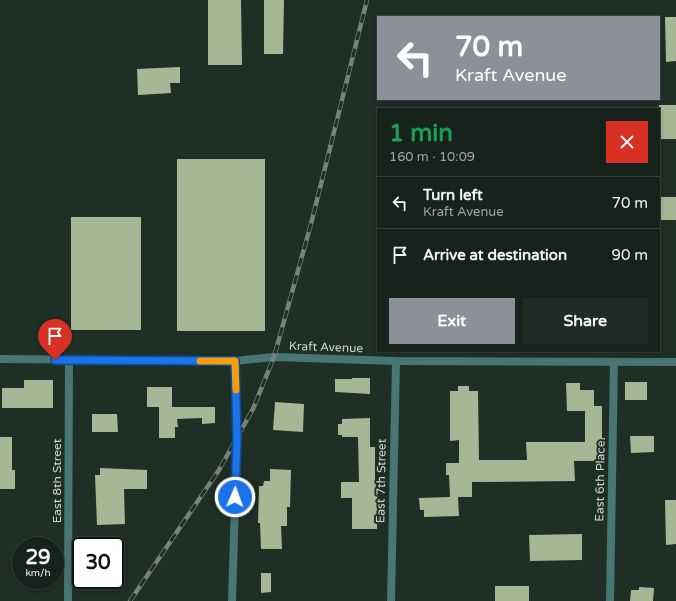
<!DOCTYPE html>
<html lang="en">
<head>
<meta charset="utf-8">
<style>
	:root { --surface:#16231c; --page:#1f2b25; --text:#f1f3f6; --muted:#9ea4a3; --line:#35403b; --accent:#8c9099 }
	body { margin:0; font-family:"Varela Round",sans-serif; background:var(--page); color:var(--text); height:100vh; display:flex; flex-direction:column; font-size:15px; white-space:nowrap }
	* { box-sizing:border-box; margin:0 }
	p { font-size:13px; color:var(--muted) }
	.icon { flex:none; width:22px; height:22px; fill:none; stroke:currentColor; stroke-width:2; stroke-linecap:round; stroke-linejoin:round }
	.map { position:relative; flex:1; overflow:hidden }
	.side { position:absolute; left:377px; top:108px; width:283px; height:244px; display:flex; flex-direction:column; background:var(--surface); border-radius:0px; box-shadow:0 2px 6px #0003,0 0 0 1px var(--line) }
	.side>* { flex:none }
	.hud { position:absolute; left:377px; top:16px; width:283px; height:84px; border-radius:0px; box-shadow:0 2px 6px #0003,0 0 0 1px var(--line); background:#8c9099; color:#fff; overflow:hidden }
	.speed { position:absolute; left:12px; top:537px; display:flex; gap:8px; font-size:20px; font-weight:700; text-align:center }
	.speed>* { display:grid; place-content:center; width:52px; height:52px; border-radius:50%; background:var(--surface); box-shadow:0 2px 6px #0003,0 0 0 1px var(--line); line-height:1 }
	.speed small { font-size:10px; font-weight:400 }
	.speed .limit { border:2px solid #111; border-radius:6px; background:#fff; color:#111 }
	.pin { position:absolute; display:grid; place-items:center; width:34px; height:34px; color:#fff; margin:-41px -17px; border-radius:50% 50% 50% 0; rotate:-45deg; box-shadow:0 0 4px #0007 }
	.pin .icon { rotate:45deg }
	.me { position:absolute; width:44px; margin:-22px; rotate:2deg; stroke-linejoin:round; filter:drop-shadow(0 0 3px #0008) }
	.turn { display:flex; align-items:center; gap:14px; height:84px; padding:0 12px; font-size:18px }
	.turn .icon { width:52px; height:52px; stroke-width:2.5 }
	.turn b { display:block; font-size:28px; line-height:34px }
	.round { display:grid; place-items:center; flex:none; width:42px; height:42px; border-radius:0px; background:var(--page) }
	.head { display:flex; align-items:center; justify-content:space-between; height:68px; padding:0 12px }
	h1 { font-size:24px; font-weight:800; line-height:30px; color:#1e9e55 }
	.primary-button { display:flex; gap:8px; margin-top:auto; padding:8px 12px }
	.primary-button a { flex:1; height:46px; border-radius:0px; background:var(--accent); color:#fff; font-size:16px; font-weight:800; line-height:46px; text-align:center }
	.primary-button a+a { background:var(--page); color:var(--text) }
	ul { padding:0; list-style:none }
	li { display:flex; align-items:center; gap:12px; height:52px; padding:0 12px; border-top:1px solid var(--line) }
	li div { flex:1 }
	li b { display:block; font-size:15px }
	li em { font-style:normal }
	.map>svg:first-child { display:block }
	.building { fill:#a5b896 }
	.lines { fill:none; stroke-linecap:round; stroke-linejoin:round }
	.street { stroke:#487673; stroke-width:8 }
	.rail-casing { stroke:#76837b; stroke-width:4.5 }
	.rail { stroke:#1e2f26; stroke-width:3; stroke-dasharray:9; stroke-linecap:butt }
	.route-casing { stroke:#114b97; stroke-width:10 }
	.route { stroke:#1a73e8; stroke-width:7 }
	.slow { stroke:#f59e0b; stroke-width:7 }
	.labels { text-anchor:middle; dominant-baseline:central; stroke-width:4; stroke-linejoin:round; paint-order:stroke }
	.street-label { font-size:12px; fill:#ccd6d0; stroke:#1e2f26 }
</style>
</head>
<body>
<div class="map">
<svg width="676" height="601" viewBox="0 0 676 601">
	<rect width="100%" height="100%" fill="#1e2f26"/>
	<!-- building -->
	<g class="building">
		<path d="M208,0H241L242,65H208Z"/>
		<path d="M264,0H284L283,54H264Z"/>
		<path d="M665,17H676V61L666,62Z"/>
		<path d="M180,67V83H170L171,93L138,95L137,69Z"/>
		<rect x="659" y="105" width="17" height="34"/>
		<rect x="177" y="159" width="88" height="172"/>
		<rect x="659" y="197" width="17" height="23"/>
		<rect x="71" y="217" width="70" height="113"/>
		<path d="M352,378H370V394L335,392V379H352Z"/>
		<path d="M24,380H53V408H2V388H24Z"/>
		<rect x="625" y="382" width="22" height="18"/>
		<path d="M566,383H580V390H594V406H602V438H605V461H574L575,481L472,482V497H458L459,516L424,517V510H420L419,498L450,497L449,475H446V463H459V440L450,441V391H458V386H469V391H478L479,460H527L526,442H585V411H567Z"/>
		<path d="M147,387H172V407H215V423L202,424V418L177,419L178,427H175V438H159V407H147Z"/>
		<path d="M275,402L304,404L303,432L273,430Z"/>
		<path d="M92,414H117L118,432H92Z"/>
		<path d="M370,418V447H375V482H378L377,529H352V498H341V482H359L358,437H342V435H338V424H342V419Z"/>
		<path d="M630,436H654V452L631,453Z"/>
		<path d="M0,437H12V470H15V489H0Z"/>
		<path d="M100,468L147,470V489H124L125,524L97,525L95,475H100Z"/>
		<path d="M270,469L291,470L290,507H287V526H281L282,549H261L260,523H258L259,486H263L264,481H270Z"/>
		<path d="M665,500H676V544L666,545Z"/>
		<path d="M582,534V560L530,561L529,535Z"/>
		<path d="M261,573H271V592L261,593Z"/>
		<rect x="495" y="586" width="34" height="15"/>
		<path d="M639,587L654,588L653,601H630L631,590H639Z"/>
	</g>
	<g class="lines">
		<!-- street -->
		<g class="street">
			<path d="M0,359L235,361L274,357L396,361L676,362"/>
			<path d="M68,601L69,361"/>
			<path d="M232,601L237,438L235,361"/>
			<path d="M391,601L396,361"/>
			<path d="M610,601L614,362"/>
		</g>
		<defs>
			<path id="rail" d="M130,601L219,470L253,409L274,357L311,224L367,0"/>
		</defs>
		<!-- rail casing -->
		<use href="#rail" class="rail-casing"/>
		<!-- rail -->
		<use href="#rail" class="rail"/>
	</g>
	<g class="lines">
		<defs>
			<path id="route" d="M55,360L235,361L237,438L235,497"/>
		</defs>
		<!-- route casing -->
		<use href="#route" class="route-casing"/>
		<!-- route -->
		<use href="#route" class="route"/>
		<!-- slow -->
		<path class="slow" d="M200,361H235L236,390"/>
	</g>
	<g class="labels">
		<!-- street labels -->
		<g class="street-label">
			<text transform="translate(326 347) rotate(2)">Kraft Avenue</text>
			<text transform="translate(57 481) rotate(-90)">East 8th Street</text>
			<text transform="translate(381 481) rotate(-89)">East 7th Street</text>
			<text transform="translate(600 481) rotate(-89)">East 6th Place</text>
		</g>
	</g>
</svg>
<div class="speed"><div>29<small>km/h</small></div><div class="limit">30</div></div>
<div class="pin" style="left:55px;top:360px;background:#d93025"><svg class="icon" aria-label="arrive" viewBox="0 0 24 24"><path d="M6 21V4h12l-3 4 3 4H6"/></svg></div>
<svg class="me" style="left:235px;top:497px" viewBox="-20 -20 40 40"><circle r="17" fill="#1a73e8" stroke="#fff" stroke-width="3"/><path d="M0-11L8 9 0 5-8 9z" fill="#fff"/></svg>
<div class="hud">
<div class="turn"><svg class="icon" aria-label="left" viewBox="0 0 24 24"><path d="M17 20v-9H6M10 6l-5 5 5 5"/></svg><div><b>70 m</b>Kraft Avenue</div></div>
</div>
<section class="side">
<div class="head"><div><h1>1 min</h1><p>160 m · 10:09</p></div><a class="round" style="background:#d93025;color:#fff"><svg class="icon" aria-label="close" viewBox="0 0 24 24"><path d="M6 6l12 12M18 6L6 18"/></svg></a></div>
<ul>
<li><svg class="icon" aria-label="left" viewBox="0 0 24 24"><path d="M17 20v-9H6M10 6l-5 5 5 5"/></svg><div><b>Turn left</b><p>Kraft Avenue</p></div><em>70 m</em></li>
<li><svg class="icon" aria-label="arrive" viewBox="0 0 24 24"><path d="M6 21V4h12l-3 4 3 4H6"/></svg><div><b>Arrive at destination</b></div><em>90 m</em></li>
</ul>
<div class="primary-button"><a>Exit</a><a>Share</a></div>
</section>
</div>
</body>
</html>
